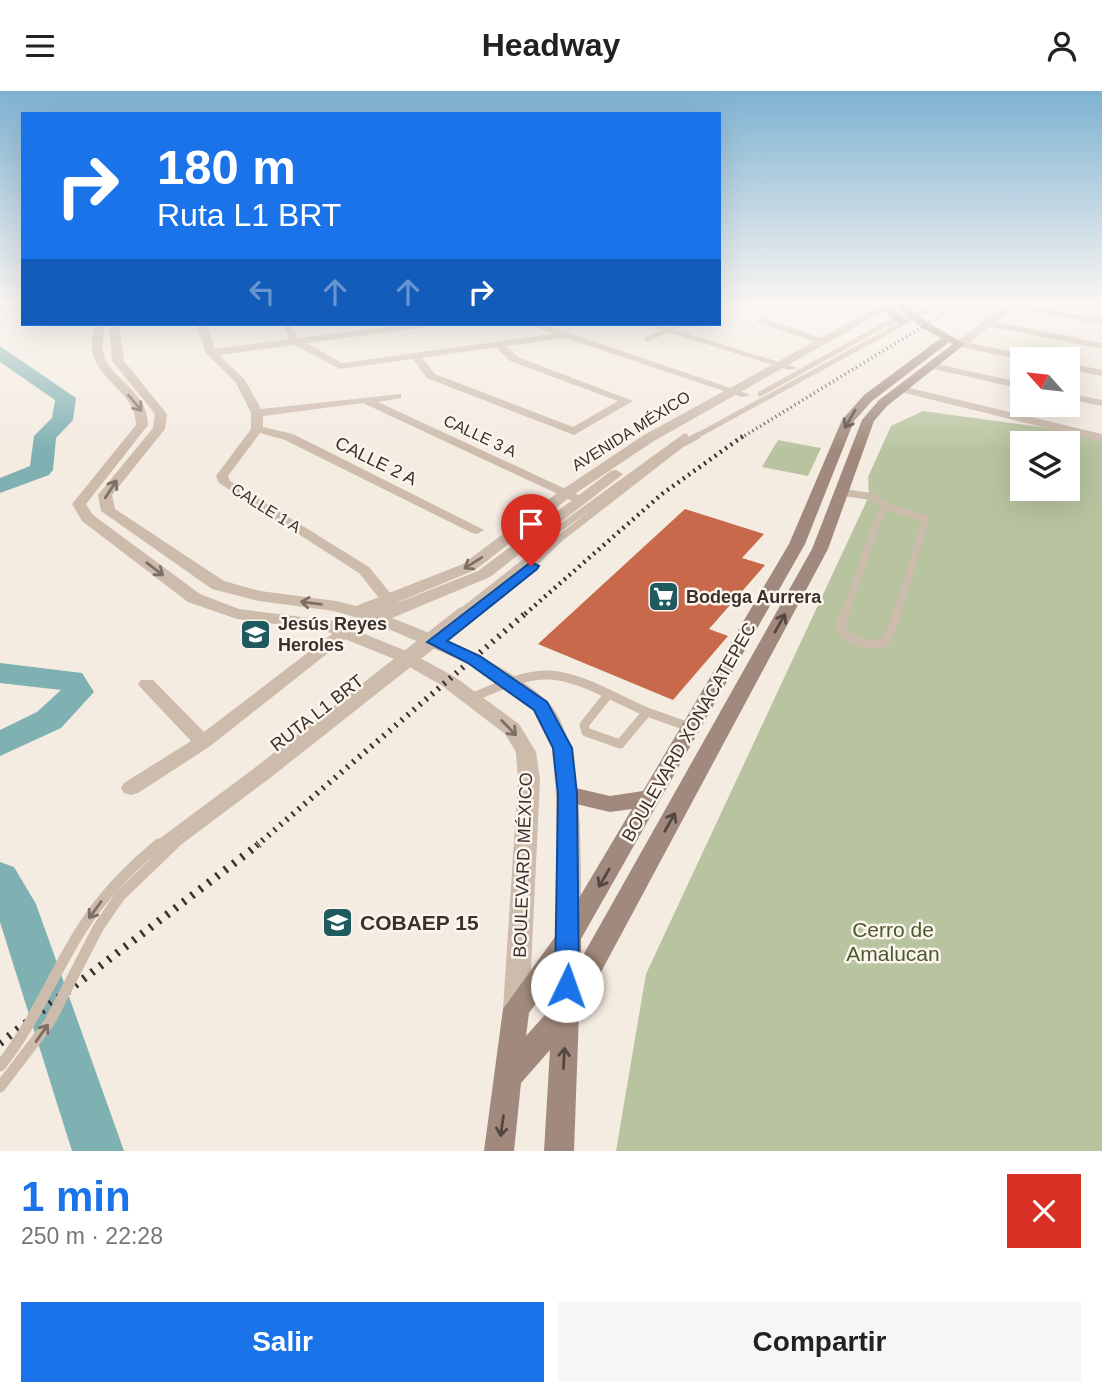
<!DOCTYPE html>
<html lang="es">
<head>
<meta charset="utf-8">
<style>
	:root { --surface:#fff; --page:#f6f6f6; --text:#222; --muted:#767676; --accent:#1a73e8 }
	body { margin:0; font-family:Helvetica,sans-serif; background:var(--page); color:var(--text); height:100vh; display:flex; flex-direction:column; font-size:26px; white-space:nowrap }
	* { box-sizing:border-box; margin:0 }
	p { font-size:23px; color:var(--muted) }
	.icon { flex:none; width:38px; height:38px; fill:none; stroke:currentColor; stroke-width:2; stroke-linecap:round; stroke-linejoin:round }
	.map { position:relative; height:1060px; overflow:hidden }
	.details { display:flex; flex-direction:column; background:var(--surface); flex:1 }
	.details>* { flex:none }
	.hud { position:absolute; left:21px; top:21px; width:700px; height:214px; border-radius:0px; box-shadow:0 7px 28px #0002; background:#1a73e8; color:#fff; overflow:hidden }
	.needle { width:46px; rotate:297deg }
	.buttons { position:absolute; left:1010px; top:256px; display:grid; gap:14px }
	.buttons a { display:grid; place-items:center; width:70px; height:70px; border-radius:0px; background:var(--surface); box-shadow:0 7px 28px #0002; font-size:35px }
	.pin { position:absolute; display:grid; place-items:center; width:60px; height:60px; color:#fff; margin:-72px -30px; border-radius:50% 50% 50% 0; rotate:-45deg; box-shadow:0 0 7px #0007 }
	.pin .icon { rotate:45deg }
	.me { position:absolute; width:77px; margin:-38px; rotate:3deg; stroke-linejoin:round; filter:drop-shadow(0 0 5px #0008) }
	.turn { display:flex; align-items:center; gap:24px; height:147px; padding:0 21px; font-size:32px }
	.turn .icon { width:91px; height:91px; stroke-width:2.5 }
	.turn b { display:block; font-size:49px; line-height:60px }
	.lanes { display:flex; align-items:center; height:66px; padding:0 21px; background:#0003; justify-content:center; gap:35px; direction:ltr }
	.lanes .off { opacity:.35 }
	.round { display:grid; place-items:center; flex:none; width:74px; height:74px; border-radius:0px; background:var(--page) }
	.overview { display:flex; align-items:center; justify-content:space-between; height:119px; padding:0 21px }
	h1 { font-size:42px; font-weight:800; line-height:52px; color:var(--accent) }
	.primary-button { display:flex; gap:14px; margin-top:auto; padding:14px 21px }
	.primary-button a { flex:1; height:80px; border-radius:0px; background:var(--accent); color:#fff; font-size:28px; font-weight:800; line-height:80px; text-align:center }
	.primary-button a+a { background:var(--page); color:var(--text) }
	header { display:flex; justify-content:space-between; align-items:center; height:91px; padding:0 21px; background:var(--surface); font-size:32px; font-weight:800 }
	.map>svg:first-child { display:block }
	.green { fill:#b8c4a0; fill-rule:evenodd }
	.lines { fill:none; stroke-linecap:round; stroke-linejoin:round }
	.river { fill:#7fb0b2; fill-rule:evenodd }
	.building { fill:#c8694b }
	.service-far2 { stroke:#cdbbac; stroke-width:5 }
	.service-far1 { stroke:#cdbbac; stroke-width:7 }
	.service { stroke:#cdbbac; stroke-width:9 }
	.minor { fill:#cdbbac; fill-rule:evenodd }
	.tertiary { fill:#cdbbac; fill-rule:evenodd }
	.secondary { fill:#a18a7d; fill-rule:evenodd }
	.rail-far3 { stroke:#3b302b; stroke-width:3.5; stroke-dasharray:1 3.5; stroke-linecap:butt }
	.rail-far2 { stroke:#3b302b; stroke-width:4.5; stroke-dasharray:2 4.5; stroke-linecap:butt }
	.rail-far1 { stroke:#3b302b; stroke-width:6; stroke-dasharray:2 6; stroke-linecap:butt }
	.rail { stroke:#3b302b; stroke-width:8; stroke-dasharray:2.5 8; stroke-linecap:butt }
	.service-bridge-far1 { stroke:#cdbbac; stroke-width:9 }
	.service-bridge { stroke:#cdbbac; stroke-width:11 }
	.oneway { stroke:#7d6f65 }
	.oneway2 { stroke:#544640 }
	.route { fill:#1a73e8; stroke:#114b97; stroke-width:2 }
	.labels { text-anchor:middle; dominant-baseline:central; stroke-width:5; stroke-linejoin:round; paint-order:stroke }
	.far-street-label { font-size:16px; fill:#3b302b; stroke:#fbf5ee }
	.street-label { font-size:18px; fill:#3b302b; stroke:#fbf5ee }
	.poi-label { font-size:18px; font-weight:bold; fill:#3b302b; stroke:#fbf5ee; text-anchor:start }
	.near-poi-label { font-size:21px; font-weight:bold; fill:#3b302b; stroke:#fbf5ee; text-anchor:start }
	.near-park-label { font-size:21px; fill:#4a5a2e; stroke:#fbf5ee }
</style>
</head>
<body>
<header><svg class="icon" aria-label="menu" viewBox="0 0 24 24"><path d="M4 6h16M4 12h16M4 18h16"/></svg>Headway<svg class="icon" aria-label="person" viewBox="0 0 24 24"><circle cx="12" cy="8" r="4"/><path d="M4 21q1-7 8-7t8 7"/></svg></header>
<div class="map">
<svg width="1102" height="1060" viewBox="0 0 1102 1060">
	<rect width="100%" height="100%" fill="#f4ebe1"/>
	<!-- green -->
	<g class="green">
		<path d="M923,320L1048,337L1102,350V1060H616L646,883L869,405L868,386L891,335ZM1022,352H1068V397H1022Z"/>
		<path d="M778,349L821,357L808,385L762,376Z"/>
	</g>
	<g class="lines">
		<!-- river -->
		<g class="river">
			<path d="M0,212H15L0,221Z"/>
			<path d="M0,255L76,307L73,329L56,347L53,379L49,384L0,402V387L30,375L34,345L52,327L55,309L0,271Z"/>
			<path d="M0,572L82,582L94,601L61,637L0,665V639L37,621L61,599L0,592Z"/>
			<path d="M0,771L14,776L36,813L124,1060H72L0,831Z"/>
		</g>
	</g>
	<!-- building -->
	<path class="building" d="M685,418L764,443L742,467L765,474L709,538L728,545L673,609L538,553Z"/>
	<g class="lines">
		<!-- service-far2 -->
		<g class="service-far2">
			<path d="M647,248L682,233"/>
			<path d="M760,303L884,234L916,221"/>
			<path d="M693,347L940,212"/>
		</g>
		<!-- service-far1 -->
		<g class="service-far1">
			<path d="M841,401L874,406L886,415"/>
			<path d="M886,415L926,428L897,523"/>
			<path d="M459,523L524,472L549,445L685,346"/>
			<path d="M470,523L531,475L559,448L680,354L697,345"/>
			<path d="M845,523L878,429L886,415"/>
		</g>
		<!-- service -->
		<g class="service">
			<path d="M845,521L840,536C850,552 868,556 886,551L898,521"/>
			<path d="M471,607C495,597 523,583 550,584C582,586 618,609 647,621L620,653L586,641L584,634L607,605"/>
			<path d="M647,621L692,637"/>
			<path d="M258,680L461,521"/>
			<path d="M264,686L473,521"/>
		</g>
		<!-- minor -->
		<g class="minor">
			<path d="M914,212H926L908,221L900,219Z"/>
			<path d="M996,212H1015L1102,228V234Z"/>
			<path d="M760,226L824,248L826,250L818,252L757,231V227Z"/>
			<path d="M986,229L1102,252V258L983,234L981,232Z"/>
			<path d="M158,233H170L165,236Z"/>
			<path d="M196,233H206L215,258L290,248L281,233H291L299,247L408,233H432L427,236L306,252L342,272L553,243L529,233H543L751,304L742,306L565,247L506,255L518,266L633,310L574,344L427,287L413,268L340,278L294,254L219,264L245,289L261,318L401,303V307L378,311L587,408L585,411H575L363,312L263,325V336L293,343L484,439L477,443L472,442L285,349L260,342L228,385L230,390L369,476L404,519L396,524L391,522L359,482L219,392L216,385L251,338V322L236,292L206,262ZM496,256L510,270L618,310L573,336L435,283L422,267Z"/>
			<path d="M642,233H656L798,277L789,279Z"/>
			<path d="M960,250L1032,265L1037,268L1022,269L957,255L955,253Z"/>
			<path d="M933,272L1022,292V298L929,277L928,275Z"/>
			<path d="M1068,272L1102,279V285L1068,278Z"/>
			<path d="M901,295L1102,343V351L897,300L896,298Z"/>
			<path d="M1068,302L1102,309V315L1068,308Z"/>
			<path d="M346,535L352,537L354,540L352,543L209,656L138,702L131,704L124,702L121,697L124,692L191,650L141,597L138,593L141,589H153L204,641L340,537Z"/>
		</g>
		<!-- tertiary -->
		<g class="tertiary">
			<path d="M1010,212H1021L964,255H956V251Z"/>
			<path d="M883,213L887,214V218L654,350L570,406L475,479L374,521L478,480L611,380L616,379L623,383L490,486L392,527C446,549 502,570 546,609C588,647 580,791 581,847L578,855L569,858L560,855L557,847L556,703L552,657L533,619L467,572L377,533H366L364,529L334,520L259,510L212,498L101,420L98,404L153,337L155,323L112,270L109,233H119L124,270L167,323L165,338L112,404L115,418L224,490L260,500L336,510L356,515L463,473L560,400L644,344Z"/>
			<path d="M95,233H105C104,242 102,252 103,261C110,289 148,299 148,334L86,413L93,424L200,503L239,518L333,530L411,562L455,586L519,633L536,661L540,689L529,918L525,927L516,930L507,927L503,918L518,689L516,661L505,643L441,594L399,570L323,539L237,528L188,511L82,430L72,413L136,334C136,302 98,290 92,260C91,252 94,241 95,233Z"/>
		</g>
		<!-- secondary -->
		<g class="secondary">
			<path d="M874,212H885L908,231L899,233Z"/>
			<path d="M892,212H903L930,233L965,253L887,315L874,330L828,458L579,922L574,1060H544L550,959L521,992L514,1060H484L503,918L560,839L632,718L610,721L559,709L556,703L559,697L567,695L610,705L643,700L789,453L842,329L864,304L941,247L922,237ZM949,251L953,253L879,309L862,329L812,458L581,868V848L805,453L854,330L872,310ZM554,887L552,916L526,945L529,922Z"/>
		</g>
		<!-- rail-far3 -->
		<path class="rail-far3" d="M741,347L961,212"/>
		<!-- rail-far2 -->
		<path class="rail-far2" d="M525,523L662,403L743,345"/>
		<!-- rail-far1 -->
		<path class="rail-far1" d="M256,755L527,521"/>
		<!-- rail -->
		<path class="rail" d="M0,952L259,753"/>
		<!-- service-bridge-far1 -->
		<g class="service-bridge-far1">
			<path d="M157,755L258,680"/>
			<path d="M172,755L264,686"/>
		</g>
		<!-- service-bridge -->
		<g class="service-bridge">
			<path d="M0,975C35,932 53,882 83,836C103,804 130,777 159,753"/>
			<path d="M0,996L49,932L98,837L120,805L174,753"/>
		</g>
	</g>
	<!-- one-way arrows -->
	<defs><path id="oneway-shaft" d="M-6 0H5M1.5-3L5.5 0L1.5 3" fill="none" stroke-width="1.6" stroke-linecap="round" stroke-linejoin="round" transform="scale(1.75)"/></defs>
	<g class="oneway">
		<use href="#oneway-shaft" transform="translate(135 312) rotate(50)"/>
		<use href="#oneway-shaft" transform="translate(111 398) rotate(-57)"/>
		<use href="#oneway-shaft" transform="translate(473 472) rotate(148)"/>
		<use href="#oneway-shaft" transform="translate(155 478) rotate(37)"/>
		<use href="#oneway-shaft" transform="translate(311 512) rotate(-172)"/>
		<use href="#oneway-shaft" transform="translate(509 637) rotate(46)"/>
		<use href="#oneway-shaft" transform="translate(95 819) rotate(126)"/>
		<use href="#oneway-shaft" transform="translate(42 942) rotate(-55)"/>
	</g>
	<g class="oneway2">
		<use href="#oneway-shaft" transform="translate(850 328) rotate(120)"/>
		<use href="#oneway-shaft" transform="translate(780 532) rotate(-61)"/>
		<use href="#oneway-shaft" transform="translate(670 731) rotate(-61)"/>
		<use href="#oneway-shaft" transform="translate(604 787) rotate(120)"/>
		<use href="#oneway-shaft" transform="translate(564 967) rotate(-87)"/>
		<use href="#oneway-shaft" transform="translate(502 1035) rotate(98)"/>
	</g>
	<!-- sky -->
	<linearGradient id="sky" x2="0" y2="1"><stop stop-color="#7eb2d2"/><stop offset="0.59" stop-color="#faf6f2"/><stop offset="1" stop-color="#faf6f2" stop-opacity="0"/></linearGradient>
	<rect width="1102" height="360" fill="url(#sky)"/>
	<!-- route -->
	<path class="route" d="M531,471L539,475L537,478L447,550L480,565L547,611L572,657L577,703L579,895L575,903L567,906L559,903L555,895L558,703L553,657L534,619L468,572L427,551Z"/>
	<!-- icons -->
	<defs>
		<symbol id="supermarket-square" viewBox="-11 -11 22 22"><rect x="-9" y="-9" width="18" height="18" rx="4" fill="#1f5a5e" stroke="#fbf5ee"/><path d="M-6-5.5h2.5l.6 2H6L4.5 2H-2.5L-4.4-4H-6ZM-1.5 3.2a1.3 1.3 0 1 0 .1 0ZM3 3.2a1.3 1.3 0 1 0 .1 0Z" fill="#fff"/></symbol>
		<symbol id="school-square" viewBox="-11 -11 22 22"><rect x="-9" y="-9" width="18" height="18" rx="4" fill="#1f5a5e" stroke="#fbf5ee"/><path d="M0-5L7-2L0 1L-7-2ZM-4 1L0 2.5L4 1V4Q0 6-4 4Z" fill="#fff"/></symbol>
	</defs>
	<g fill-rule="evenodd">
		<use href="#supermarket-square" x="646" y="488" width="35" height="35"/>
		<use href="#school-square" x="238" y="526" width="35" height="35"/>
		<use href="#school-square" x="320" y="814" width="35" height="35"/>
	</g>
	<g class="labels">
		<!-- far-street labels -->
		<g class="far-street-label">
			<text transform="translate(631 340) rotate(-32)">AVENIDA MÉXICO</text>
			<text transform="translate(480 345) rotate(25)">CALLE 3 A</text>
			<text transform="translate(266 417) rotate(32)">CALLE 1 A</text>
		</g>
		<!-- street labels -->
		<g class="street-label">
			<text transform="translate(376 370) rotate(26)">CALLE 2 A</text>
			<text transform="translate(317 622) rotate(-38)">RUTA L1 BRT</text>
			<text transform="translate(689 641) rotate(-60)">BOULEVARD XONACATEPEC</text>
			<text transform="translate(523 774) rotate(-88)">BOULEVARD MÉXICO</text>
		</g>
		<!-- poi labels -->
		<g class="poi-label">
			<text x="686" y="506">Bodega Aurrera</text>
			<text x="278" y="533">Jesús Reyes<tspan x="278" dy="21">Heroles</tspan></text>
		</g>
		<!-- near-poi labels -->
		<g class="near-poi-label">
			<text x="360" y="831">COBAEP 15</text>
		</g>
		<!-- near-park labels -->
		<g class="near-park-label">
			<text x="893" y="838">Cerro de<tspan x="893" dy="24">Amalucan</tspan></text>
		</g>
	</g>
</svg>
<div class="buttons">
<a><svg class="needle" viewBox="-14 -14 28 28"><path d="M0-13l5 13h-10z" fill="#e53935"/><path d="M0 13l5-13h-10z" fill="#767676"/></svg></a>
<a><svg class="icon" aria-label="layers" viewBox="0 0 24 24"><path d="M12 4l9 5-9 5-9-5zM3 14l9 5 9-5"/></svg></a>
</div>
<div class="pin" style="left:531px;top:475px;background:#d93025"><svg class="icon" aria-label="arrive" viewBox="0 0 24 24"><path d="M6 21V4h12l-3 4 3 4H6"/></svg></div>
<svg class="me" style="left:567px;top:895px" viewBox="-20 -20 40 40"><circle r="19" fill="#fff"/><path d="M0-13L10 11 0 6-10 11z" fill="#1a73e8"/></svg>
<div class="hud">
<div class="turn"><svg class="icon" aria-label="right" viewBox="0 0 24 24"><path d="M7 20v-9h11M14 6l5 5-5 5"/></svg><div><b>180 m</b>Ruta L1 BRT</div></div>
<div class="lanes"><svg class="icon off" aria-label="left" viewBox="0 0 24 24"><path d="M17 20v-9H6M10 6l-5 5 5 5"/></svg><svg class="icon off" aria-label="ahead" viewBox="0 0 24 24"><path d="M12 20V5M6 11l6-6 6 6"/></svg><svg class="icon off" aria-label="ahead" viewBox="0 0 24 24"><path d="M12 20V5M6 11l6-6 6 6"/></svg><svg class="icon" aria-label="right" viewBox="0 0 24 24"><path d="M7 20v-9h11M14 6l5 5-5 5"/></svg></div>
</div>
</div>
<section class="details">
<div class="overview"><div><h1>1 min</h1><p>250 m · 22:28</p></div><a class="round" style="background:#d93025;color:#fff"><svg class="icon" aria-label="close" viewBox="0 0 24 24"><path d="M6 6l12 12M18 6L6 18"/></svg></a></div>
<div class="primary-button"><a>Salir</a><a>Compartir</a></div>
</section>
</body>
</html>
